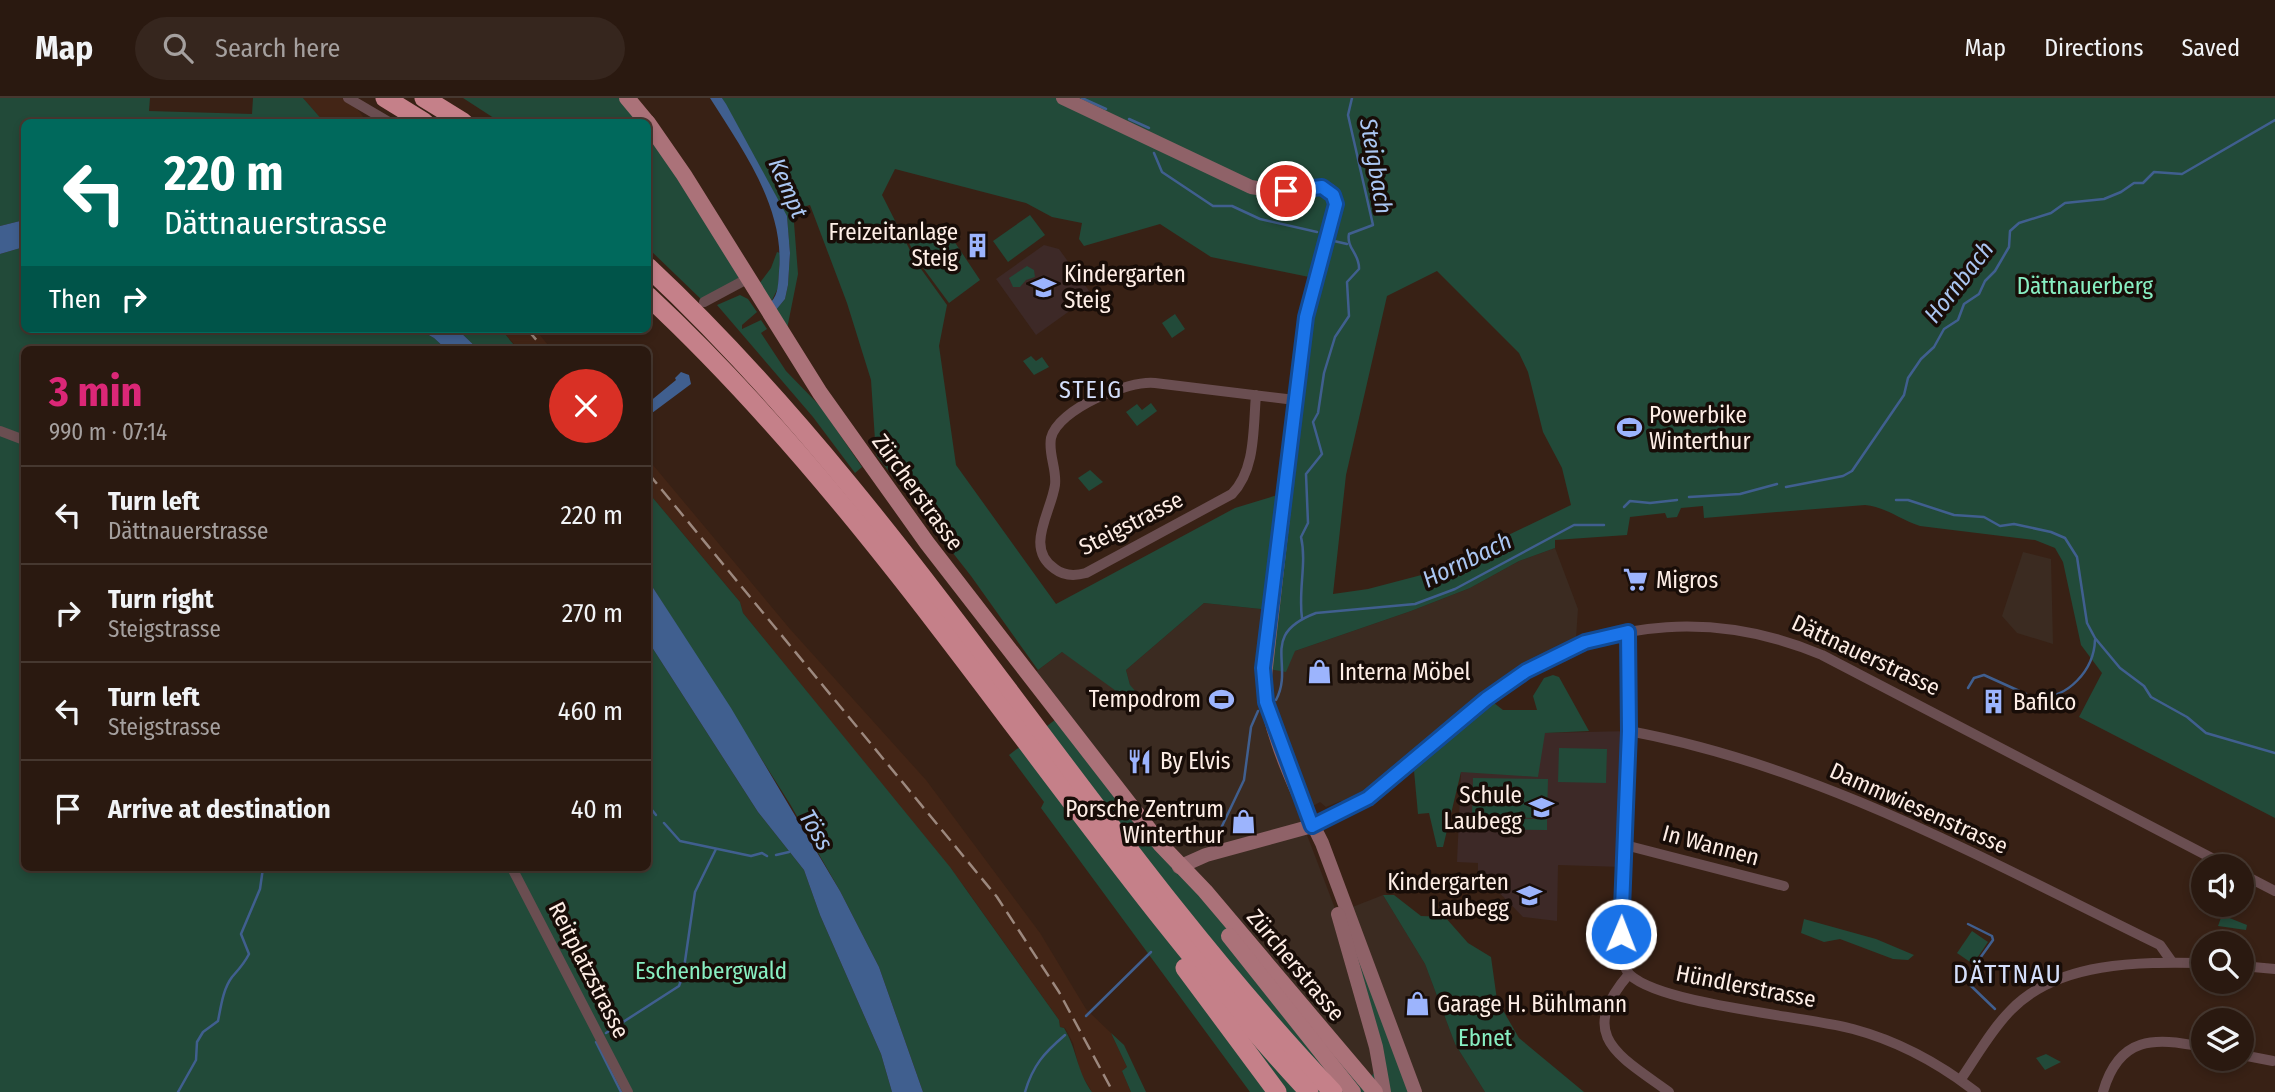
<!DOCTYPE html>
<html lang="en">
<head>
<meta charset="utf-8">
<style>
	:root { --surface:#2a1910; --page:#36261e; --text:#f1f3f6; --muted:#a5a09f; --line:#463830; --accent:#db2777 }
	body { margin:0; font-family:"Fira Sans Condensed",sans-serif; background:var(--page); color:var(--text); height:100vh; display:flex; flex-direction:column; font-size:26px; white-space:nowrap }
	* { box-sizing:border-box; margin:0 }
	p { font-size:23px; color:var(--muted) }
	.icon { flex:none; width:38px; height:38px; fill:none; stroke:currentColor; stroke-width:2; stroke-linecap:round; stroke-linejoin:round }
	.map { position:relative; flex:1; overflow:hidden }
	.details { position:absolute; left:21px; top:248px; width:630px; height:525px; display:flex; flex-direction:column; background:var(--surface); border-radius:10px; box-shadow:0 4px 10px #0003,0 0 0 2px var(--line) }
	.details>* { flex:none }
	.top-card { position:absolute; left:21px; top:21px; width:630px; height:214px; border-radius:10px; box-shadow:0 4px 10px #0003,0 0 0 2px var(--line); background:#00695c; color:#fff; overflow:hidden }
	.buttons { position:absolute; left:2191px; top:756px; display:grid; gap:14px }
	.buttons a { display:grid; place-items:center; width:63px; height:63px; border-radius:50%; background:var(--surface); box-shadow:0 4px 10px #0003,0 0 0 2px var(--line); font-size:35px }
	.pin { position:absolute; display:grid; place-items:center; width:60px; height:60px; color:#fff; margin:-30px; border:4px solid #fff; border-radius:50%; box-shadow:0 2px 7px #0007 }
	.me { position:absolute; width:77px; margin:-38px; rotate:1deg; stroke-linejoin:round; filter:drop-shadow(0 0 5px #0008) }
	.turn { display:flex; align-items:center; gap:24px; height:147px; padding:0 28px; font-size:32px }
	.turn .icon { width:91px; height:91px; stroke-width:2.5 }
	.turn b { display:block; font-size:49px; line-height:60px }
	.then { display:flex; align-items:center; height:66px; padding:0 28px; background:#0003; gap:14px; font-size:26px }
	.round { display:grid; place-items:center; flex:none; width:74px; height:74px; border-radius:37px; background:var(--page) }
	.head { display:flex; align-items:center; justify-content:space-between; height:119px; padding:0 28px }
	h1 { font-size:42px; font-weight:700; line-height:52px; color:var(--accent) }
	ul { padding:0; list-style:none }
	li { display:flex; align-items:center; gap:21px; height:98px; padding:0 28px; border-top:2px solid var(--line) }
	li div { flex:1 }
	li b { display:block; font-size:26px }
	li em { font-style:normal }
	header { display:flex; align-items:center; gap:42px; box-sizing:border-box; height:98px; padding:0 35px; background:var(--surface); border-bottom:2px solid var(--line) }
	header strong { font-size:33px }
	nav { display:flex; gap:38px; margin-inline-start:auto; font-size:24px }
	.search { width:490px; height:63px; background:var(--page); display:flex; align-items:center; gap:18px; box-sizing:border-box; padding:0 24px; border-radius:38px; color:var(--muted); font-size:26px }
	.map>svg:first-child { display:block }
	.built { fill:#432516 }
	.industrial { fill:#3b2b21 }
	.education { fill:#3d2927 }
	.green { fill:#224a39; fill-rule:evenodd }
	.water { fill:#405f8f }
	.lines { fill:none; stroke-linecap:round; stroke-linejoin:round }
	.stream { stroke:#405f8f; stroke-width:2.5 }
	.street { stroke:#6a4e51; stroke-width:10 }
	.secondary { stroke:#8f6268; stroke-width:14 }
	.primary { stroke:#ab7279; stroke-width:16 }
	.highway { stroke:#c58089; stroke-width:19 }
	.rail { stroke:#9c887e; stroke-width:2.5; stroke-dasharray:14 7; stroke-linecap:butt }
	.route-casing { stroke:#114b97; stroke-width:18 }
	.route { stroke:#1a73e8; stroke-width:12 }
	.labels { text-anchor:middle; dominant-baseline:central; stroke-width:7; stroke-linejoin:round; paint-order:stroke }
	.poi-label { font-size:23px; fill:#feeee6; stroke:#180d08; text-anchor:start }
	.park-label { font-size:23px; fill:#88efc2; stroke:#180d08 }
	.street-label { font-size:23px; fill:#feeee6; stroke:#180d08 }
	.water-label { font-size:24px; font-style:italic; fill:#aac6f2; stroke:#180d08 }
	.neighbourhood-label { font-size:24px; letter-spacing:2px; fill:#d4dffb; stroke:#180d08 }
	.quarter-label { font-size:26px; letter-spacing:2px; fill:#d4dffb; stroke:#180d08 }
</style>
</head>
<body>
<header>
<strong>Map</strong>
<div class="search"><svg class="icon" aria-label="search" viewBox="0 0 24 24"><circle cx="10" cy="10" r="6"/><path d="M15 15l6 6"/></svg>Search here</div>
<nav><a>Map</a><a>Directions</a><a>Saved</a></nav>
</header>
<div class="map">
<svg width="2275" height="994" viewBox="0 0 2275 994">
	<rect width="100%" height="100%" fill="#382115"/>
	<!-- built -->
	<g class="built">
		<path d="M303,0H349L367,24H324Z"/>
		<path d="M501,231H535L552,252H519Z"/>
		<path d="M648,361L790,531L926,682L1040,835L1086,911L1111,935L1127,969L1122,973L1131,994H1092L1080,974L1073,945L1065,930L1060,929L1059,922L966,791L743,515L740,504L648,394Z"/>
	</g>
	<!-- industrial -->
	<g class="industrial">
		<path d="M1555,450L1578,511L1576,540L1506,586L1371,691L1344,705L1341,703L1326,709L1320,704L1299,716L1339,821L1380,968L1366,984L1030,578L1062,554L1130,587L1126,572L1204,505L1270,512L1295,553L1411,513L1470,490L1519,463Z"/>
		<path d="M2023,454L2051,461L2053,546L2017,535L2002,518Z"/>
		<path d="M1383,797L1425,866L1455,946L1485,994H1415L1345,812Z"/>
	</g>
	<!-- education -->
	<g class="education">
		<path d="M1044,147L1059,151L1092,197L1036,237L996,181Z"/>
		<path d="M1629,633L1623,769L1558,767L1557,823L1523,819L1478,773V765L1457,764L1461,674H1475L1545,635Z"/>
	</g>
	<!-- green -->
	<g class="green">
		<path d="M0,0H150L149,13L252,16L253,0H303L324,24H24V122L0,128Z"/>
		<path d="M463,0H627L647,24H500Z"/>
		<path d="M722,0H2275V720L2079,619L2102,575L2081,547L2063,464L2055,450L2035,442L1920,428C1898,421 1889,410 1865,407L1704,420L1703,408L1681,410L1677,419L1667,420L1665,415L1630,419L1627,437L1555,442V450L1519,463L1470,490L1411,513L1295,553L1286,574L1263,570L1270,512L1204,505L1126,572L1130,587L1138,596L1130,603L1062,554L1038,572L971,478L876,357L871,282L847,205L810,107L793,112L798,176L787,231L776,212L785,201L788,187L790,155L787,119ZM895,71L1026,105L1052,119L1082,125L1079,141L1084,148L1160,126L1211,159L1314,180L1284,395L1235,410L1056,506L956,367L939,248L947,207L916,164L882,97ZM1437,173L1519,255L1528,274L1543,334L1562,370L1571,407L1429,475L1368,491L1333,496L1346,377L1387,198Z"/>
		<path d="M648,25L747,181L704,204L648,150Z"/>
		<path d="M1030,117L1045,137L1008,164L993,143Z"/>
		<path d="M944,128L980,182L949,205L918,163L905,137Z"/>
		<path d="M24,149V231H418L434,240L447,252H24V770H648V543L758,714L804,772L820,817L881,956L892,994H0V156Z"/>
		<path d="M777,154L780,155L778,190L771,204L759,186L771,170Z"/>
		<path d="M1027,168L1034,172L1035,179L1026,182L1020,189H1013L1009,180Z"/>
		<path d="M740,197L748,201L757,214L742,227V231L761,222L767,231L761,235L786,273L821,309L862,369L855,375L813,319L717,207Z"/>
		<path d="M1175,216L1185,231L1172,240L1162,225Z"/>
		<path d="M457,231H501L518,252H479Z"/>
		<path d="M1031,258L1036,263L1042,259L1049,269L1034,277L1023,263Z"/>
		<path d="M1151,305L1157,313L1137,328L1126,314L1137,306L1142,312Z"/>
		<path d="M1090,372L1103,384L1089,393L1078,380Z"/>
		<path d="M648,394L740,504L743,515L950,769L1059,922L1060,929L1064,930C1077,951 1077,974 1092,994H923L879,869L840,793L790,706L648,482Z"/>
		<path d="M1553,577L1559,579L1589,633L1545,635L1538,679L1461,674L1443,749H1437L1429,715L1418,716L1413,662L1457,625L1460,632L1494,605L1503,612H1537L1533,598L1544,580Z"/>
		<path d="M1060,618L1366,984L1380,968L1345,812L1415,994H1250L1041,710L1044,704L1009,657Z"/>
		<path d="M1559,650L1607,651L1606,685L1558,684Z"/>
		<path d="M1473,680L1548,681L1547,720L1472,719Z"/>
		<path d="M1461,720L1547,721V732L1460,731Z"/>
		<path d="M1383,797H1394L1421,818L1445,819L1468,845L1491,859L1497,902L1519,940L1584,994H1485L1455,946L1425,866Z"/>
		<path d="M2222,817L2247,827L2246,832L2218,828Z"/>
		<path d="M1804,821L1876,841L1914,857L1908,862L1893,861L1840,841L1824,844L1801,835Z"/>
		<path d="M1972,833L1988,844L1973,866L1957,855Z"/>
		<path d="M1111,935L1124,947L1146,994H1131L1122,973L1127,969Z"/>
		<path d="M2046,956L2061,964L2045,972L2036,960Z"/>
	</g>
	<!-- water -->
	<g class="water">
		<path d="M710,0H722L726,6L787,118L790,155L788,187L785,201L776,212L771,204C779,196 778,184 779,173C785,110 743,52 710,0Z"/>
		<path d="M24,122V149L0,156V128Z"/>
		<path d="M418,231H457L479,252H447L434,240Z"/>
		<path d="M681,274L689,277L691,286L648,318V305L676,282L675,280Z"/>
		<path d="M648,482L731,610L840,793L879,869L923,994H892L881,956L820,817L804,772L758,714L648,543Z"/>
	</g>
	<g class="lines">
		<!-- stream -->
		<g class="stream">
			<path d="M1082,0L1106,11"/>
			<path d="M1129,21L1149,30"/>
			<path d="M1154,55L1162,74L1213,108H1232L1260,121L1317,134"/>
			<path d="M1334,143L1347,146"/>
			<path d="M1786,389L1843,378L1852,373L1904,297L1908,280L1921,261L1934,249L1944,231L1958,222L1964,206L1979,196L1985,183L1995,173L2009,149L2010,133L2019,125L2051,115L2065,105L2104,101L2121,94L2134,85H2143L2154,74L2182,76L2275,22"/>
			<path d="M1689,399L1740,396L1777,386"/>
			<path d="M1896,402H1908L1954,417L1984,419L2000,428L2014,426L2051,434L2065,440L2077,459L2087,525L2095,540L2120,570L2144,588L2151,599L2187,619L2206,635L2275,655"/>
			<path d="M1624,409L1630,403L1650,405L1677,402"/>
			<path d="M1302,520C1298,493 1307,465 1301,439L1308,425L1306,376L1322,356L1313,324L1318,315L1324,275L1335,239L1349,218L1347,184L1359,171C1360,156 1346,150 1349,136L1373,127L1348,17L1352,0"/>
			<path d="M1968,590L1974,580L1984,577L2026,596"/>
			<path d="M2037,599C2068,601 2094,572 2095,542"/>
			<path d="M1276,602C1295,566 1258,537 1316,515L1415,506L1455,491L1574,427H1604"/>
			<path d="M648,707L656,717"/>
			<path d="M664,725L680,743L751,758L762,755L767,758"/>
			<path d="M1213,747L1244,682L1251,629L1258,613"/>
			<path d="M776,757L789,754"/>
			<path d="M1968,826L1992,838L1993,842L1970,874"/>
			<path d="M1969,886L1995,911"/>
			<path d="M1086,918L1151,854"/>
			<path d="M606,935L679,888L683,877L695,794L716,751"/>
			<path d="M596,944L621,994"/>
			<path d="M178,994L196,962L197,944L203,934L218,923C221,908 223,891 232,879C239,871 244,866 249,856L241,836L260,791L263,770"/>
			<path d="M1025,994C1033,967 1044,955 1065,937"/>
		</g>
		<!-- street -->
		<g class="street">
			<path d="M348,0L389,24"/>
			<path d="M704,204L747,181"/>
			<path d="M1256,297C1253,330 1256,371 1232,396L1086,475C1075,478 1064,478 1055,471C1024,450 1051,415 1055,387C1057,371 1048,356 1051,340C1058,311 1128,282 1155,285L1295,302"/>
			<path d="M0,333L24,342"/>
			<path d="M1628,534L1629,633L1621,836C1622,849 1621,868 1630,877C1663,907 1804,918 1853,931C1898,943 1940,966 1976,994"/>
			<path d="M1629,633C1819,668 1989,764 2160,847L2172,864"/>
			<path d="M1312,728C1362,712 1399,674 1438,641C1464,620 1489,597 1517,578C1611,519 1720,514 1822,557L2227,768"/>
			<path d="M1625,747L1784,788"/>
			<path d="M512,770L628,994"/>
			<path d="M2242,776L2275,793"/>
			<path d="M2242,868L2275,871"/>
			<path d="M1629,876C1576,938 1618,957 1669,994"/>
			<path d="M2242,957L2273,963"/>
			<path d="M1961,981C1977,958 1991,932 2011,912C2058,863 2140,864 2203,865"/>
			<path d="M2103,994C2119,938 2154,939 2203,949"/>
		</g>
		<!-- secondary -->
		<g class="secondary">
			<path d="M1063,0L1251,89L1276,93L1319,88L1329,92L1335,100V114L1315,180L1304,232L1264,587C1271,641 1298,697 1322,745L1415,994"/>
			<path d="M1179,769L1206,757L1312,728"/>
			<path d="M1338,816L1376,949L1384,994"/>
		</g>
		<!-- primary -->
		<g class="primary">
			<path d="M627,0L647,24"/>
			<path d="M648,25L684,77L820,295L927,445L1161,747L1205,793L1375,994"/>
			<path d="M1229,838L1353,994"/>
		</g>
		<!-- highway -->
		<g class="highway">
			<path d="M385,0L424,24"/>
			<path d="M424,0L463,24"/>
			<path d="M648,169C911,415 1086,734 1333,994"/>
			<path d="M648,198C901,434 1074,741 1309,994"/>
			<path d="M1185,870L1277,994"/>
		</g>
		<!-- rail -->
		<g class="rail">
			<path d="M352,22L354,24"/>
			<path d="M527,231L545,252"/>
			<path d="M648,375L997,799L1059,894L1113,994"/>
		</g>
	</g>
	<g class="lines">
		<defs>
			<path id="route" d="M1286,93L1322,89L1333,97L1336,106L1306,219L1263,570L1266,604L1312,728L1368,700L1486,601L1526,573L1585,544L1628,534L1629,633L1621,836"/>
		</defs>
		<!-- route casing -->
		<use href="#route" class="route-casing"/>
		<!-- route -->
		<use href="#route" class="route"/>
	</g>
	<!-- icons -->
	<defs>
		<symbol id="building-bare" viewBox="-9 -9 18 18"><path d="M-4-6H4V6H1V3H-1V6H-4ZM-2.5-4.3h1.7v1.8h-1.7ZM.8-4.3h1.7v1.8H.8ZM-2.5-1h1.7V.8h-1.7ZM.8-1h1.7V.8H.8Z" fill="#9cb4fd" stroke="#180d08" stroke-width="2.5" paint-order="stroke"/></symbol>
		<symbol id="school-bare" viewBox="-9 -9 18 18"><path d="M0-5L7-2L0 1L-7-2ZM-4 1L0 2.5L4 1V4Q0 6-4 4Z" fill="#9cb4fd" stroke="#180d08" stroke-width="2.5" paint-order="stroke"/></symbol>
		<symbol id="stadium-bare" viewBox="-9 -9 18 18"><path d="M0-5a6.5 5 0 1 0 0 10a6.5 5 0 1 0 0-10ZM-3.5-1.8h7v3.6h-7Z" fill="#9cb4fd" stroke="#180d08" stroke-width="2.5" paint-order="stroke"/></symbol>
		<symbol id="supermarket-bare" viewBox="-9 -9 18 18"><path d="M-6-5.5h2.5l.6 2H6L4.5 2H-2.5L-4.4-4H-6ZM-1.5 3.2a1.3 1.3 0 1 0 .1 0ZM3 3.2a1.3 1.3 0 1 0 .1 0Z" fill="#9cb4fd" stroke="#180d08" stroke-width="2.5" paint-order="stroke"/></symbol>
		<symbol id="shop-bare" viewBox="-9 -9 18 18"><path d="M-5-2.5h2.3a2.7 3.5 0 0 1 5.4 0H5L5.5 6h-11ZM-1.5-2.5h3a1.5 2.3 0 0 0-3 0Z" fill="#9cb4fd" stroke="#180d08" stroke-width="2.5" paint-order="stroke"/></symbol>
		<symbol id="restaurant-bare" viewBox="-9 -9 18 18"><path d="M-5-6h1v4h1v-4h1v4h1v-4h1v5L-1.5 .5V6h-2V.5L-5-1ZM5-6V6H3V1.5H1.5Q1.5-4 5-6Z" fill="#9cb4fd" stroke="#180d08" stroke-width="2.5" paint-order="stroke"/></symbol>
	</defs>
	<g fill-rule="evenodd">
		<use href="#building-bare" x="960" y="130" width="35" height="35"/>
		<use href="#school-bare" x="1026" y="172" width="35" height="35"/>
		<use href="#stadium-bare" x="1612" y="312" width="35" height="35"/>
		<use href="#supermarket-bare" x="1618" y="464" width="35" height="35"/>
		<use href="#shop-bare" x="1302" y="556" width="35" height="35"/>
		<use href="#stadium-bare" x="1204" y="584" width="35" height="35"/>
		<use href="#building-bare" x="1976" y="586" width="35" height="35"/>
		<use href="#restaurant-bare" x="1122" y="646" width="35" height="35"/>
		<use href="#school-bare" x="1524" y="692" width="35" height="35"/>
		<use href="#shop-bare" x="1226" y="706" width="35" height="35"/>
		<use href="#school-bare" x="1512" y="780" width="35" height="35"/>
		<use href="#shop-bare" x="1400" y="888" width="35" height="35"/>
	</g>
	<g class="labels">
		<!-- poi labels -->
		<g class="poi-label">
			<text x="958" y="134" text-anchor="end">Freizeitanlage<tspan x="958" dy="26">Steig</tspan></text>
			<text x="1064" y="176">Kindergarten<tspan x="1064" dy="26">Steig</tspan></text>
			<text x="1649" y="317">Powerbike<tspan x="1649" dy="26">Winterthur</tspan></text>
			<text x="1656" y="482">Migros</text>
			<text x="1339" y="574">Interna Möbel</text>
			<text x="1201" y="601" text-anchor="end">Tempodrom</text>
			<text x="2013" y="604">Bafilco</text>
			<text x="1160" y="663">By Elvis</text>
			<text x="1522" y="697" text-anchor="end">Schule<tspan x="1522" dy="26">Laubegg</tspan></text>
			<text x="1224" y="711" text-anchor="end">Porsche Zentrum<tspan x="1224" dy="26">Winterthur</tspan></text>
			<text x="1509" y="784" text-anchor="end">Kindergarten<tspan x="1509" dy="26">Laubegg</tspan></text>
			<text x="1437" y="906">Garage H. Bühlmann</text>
		</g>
		<!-- park labels -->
		<g class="park-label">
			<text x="2085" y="188">Dättnauerberg</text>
			<text x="711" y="873">Eschenbergwald</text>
			<text x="1485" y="940">Ebnet</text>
		</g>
		<!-- street labels -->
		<g class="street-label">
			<text transform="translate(918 394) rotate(54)">Zürcherstrasse</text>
			<text transform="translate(1131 425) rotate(-27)">Steigstrasse</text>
			<text transform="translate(1866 557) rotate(25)">Dättnauerstrasse</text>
			<text transform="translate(1919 710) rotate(24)">Dammwiesenstrasse</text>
			<text transform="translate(1711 747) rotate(15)">In Wannen</text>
			<text transform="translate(1296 867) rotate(50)">Zürcherstrasse</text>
			<text transform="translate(589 872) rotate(63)">Reitplatzstrasse</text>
			<text transform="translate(1746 888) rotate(11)">Hündlerstrasse</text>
		</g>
		<!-- water labels -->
		<g class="water-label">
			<text transform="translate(1376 68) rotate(80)">Steigbach</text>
			<text transform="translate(788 90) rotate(66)">Kempt</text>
			<text transform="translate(1959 184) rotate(-52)">Hornbach</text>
			<text transform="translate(1467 462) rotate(-26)">Hornbach</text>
			<text transform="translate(816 732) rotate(59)">Töss</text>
		</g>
		<!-- neighbourhood labels -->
		<g class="neighbourhood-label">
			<text x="1091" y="292">STEIG</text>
		</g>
		<!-- quarter labels -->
		<g class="quarter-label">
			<text x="2008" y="876">DÄTTNAU</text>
		</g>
	</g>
</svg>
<div class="buttons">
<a><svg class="icon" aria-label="sound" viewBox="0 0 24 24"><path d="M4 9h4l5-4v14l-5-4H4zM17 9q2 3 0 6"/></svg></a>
<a><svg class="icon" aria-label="search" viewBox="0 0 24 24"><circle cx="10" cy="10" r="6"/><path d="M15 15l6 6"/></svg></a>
<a><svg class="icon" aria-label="layers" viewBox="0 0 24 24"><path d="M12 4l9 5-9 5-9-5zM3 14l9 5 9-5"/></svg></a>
</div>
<div class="pin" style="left:1286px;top:93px;background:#d93025"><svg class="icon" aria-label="arrive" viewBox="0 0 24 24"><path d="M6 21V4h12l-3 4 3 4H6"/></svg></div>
<svg class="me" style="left:1621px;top:836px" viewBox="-20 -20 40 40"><circle r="17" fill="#1a73e8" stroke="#fff" stroke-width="3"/><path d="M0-11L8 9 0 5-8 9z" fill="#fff"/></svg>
<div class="top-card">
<div class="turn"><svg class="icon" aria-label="left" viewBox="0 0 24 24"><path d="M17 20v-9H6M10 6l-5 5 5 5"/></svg><div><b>220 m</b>Dättnauerstrasse</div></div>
<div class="then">Then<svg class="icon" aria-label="right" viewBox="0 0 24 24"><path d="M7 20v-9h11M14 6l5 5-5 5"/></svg></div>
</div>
<section class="details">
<div class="head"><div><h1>3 min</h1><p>990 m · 07:14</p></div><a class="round" style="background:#d93025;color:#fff"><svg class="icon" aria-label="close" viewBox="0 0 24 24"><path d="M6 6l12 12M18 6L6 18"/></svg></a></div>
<ul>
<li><svg class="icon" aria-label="left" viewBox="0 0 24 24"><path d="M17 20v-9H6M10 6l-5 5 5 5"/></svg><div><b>Turn left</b><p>Dättnauerstrasse</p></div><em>220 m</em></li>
<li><svg class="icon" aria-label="right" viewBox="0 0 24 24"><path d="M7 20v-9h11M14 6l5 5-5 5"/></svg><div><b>Turn right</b><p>Steigstrasse</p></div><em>270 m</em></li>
<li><svg class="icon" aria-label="left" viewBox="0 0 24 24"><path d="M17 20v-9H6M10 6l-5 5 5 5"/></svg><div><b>Turn left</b><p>Steigstrasse</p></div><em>460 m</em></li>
<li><svg class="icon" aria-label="arrive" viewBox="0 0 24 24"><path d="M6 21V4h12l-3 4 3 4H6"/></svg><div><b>Arrive at destination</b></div><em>40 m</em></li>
</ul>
</section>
</div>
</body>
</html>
